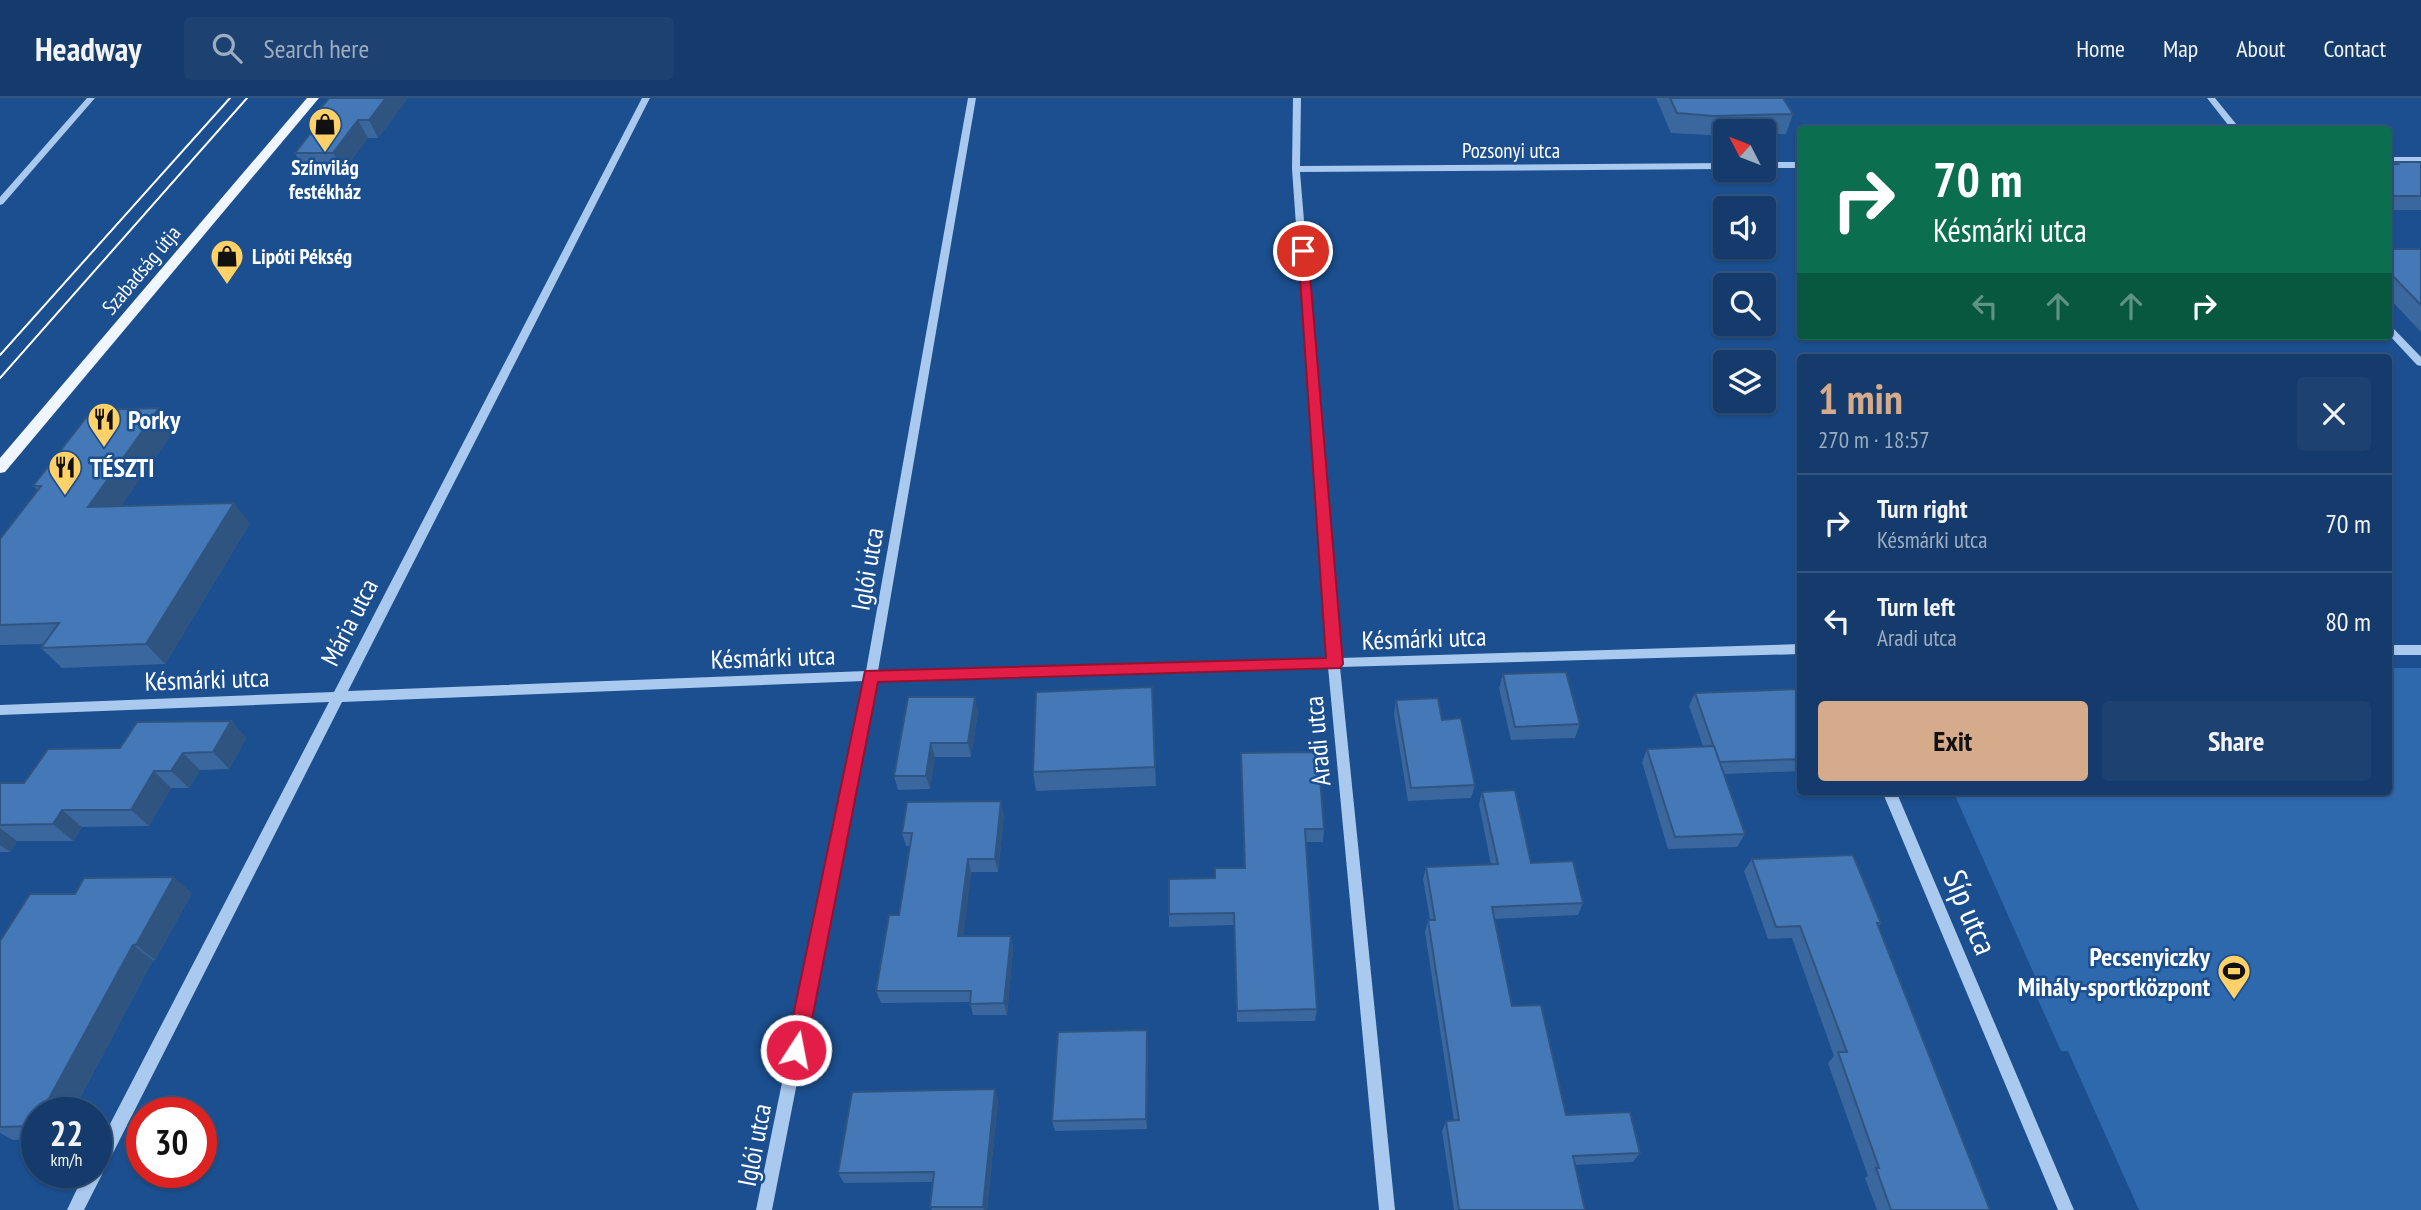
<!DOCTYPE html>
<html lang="en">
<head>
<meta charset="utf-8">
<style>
	:root { --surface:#143b6b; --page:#1d4271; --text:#f1f3f6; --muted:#9dadc1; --line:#33557e; --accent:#d6ab8b }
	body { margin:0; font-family:"PT Sans Narrow",sans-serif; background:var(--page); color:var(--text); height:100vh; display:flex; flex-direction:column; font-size:26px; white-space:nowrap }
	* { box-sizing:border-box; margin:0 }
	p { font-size:23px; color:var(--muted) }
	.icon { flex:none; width:38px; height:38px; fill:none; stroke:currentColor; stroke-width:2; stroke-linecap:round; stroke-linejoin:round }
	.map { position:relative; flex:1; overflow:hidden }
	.side { position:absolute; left:1797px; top:256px; width:595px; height:441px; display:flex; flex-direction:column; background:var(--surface); border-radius:7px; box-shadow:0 2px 5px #0004,0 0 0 2px var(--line) }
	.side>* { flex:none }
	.guide { position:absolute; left:1797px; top:28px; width:595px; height:214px; border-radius:7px; box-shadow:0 2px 5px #0004,0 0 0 2px var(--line); background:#0b6e4f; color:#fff; overflow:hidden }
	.needle { width:46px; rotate:312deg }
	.tools { position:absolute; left:1713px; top:21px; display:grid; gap:14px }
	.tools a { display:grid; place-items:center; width:63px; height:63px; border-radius:7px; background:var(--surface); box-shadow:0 2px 5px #0004,0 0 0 2px var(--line); font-size:35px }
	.speed { position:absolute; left:21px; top:999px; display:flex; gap:14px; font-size:35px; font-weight:700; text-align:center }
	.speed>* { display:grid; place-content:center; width:91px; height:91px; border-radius:50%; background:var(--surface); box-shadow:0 2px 5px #0004,0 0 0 2px var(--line); line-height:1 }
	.speed small { font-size:18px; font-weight:400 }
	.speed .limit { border:10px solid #d22; background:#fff; color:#111 }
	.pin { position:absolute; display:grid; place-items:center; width:60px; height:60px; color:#fff; margin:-30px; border:4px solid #fff; border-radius:50%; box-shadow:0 2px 7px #0007 }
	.me { position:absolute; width:77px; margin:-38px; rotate:11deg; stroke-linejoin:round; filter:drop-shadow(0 0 5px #0008) }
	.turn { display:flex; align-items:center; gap:24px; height:147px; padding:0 21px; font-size:32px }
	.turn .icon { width:91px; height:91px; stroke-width:2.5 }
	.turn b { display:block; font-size:49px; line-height:60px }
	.lanes { display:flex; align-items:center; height:66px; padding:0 21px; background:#0003; justify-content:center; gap:35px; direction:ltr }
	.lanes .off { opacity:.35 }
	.round { display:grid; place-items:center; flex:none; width:74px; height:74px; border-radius:7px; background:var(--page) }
	.head { display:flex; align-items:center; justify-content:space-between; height:119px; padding:0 21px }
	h1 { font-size:42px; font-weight:600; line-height:52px; color:var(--accent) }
	.button { display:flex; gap:14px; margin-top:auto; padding:14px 21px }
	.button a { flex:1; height:80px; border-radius:7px; background:var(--accent); color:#111; font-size:28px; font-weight:600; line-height:80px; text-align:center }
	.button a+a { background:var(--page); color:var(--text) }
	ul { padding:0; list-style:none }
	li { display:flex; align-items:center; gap:21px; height:98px; padding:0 21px; border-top:2px solid var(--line) }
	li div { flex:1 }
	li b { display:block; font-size:26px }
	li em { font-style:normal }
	header { display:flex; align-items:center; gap:42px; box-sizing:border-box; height:98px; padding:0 35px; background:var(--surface); border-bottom:2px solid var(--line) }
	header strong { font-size:33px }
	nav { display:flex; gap:38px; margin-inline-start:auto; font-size:24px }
	.search { width:490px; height:63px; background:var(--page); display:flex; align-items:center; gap:18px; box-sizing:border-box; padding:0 24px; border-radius:7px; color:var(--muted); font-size:26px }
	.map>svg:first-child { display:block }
	.green { fill:#2e69ad }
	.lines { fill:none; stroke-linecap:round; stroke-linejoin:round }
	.minor { fill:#a9c9ee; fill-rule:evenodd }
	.major { fill:#f0f6ff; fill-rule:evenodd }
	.tram { stroke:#fff; stroke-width:2 }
	.wall { fill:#3a679d }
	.shaded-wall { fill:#305480 }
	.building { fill:#4478b7; stroke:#305480; stroke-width:2 }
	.route { fill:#e11d48; stroke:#92132f; stroke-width:2 }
	.labels { text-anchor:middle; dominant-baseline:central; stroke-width:5; stroke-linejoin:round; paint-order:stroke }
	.far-street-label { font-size:21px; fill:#fff; stroke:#1b4f8f }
	.far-poi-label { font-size:21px; font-weight:bold; fill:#fff; stroke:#1b4f8f }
	.poi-label { font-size:26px; font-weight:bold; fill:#fff; stroke:#1b4f8f; text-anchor:start }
	.street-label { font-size:26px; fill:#fff; stroke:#1b4f8f }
	.near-street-label { font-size:32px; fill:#fff; stroke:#1b4f8f }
</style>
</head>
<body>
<header>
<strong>Headway</strong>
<div class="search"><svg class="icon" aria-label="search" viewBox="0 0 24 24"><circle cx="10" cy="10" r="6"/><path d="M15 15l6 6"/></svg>Search here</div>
<nav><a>Home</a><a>Map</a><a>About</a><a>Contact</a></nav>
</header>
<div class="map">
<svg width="2421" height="1112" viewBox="0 0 2421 1112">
	<rect width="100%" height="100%" fill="#1b4f8f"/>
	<!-- green -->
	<path class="green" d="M2389,570H2421V1112H2139L2068,953H2061L2031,886L2038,885L1953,693H2389Z"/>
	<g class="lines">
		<!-- minor -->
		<g class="minor">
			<path d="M87,0H95L3,106L0,107V99Z"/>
			<path d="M642,0H650L348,593L866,573L968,0H976L878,573L1327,560L1292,71L1293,0H1301L1300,68L1726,65V71L1300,74L1340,560L1801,546V556L1340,569L1395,1112H1379L1328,569L876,583L772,1112H756L864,583L342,604L84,1112H67L85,1074H96V1053L329,604L0,617V607L334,594Z"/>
			<path d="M2207,0H2215L2241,32H2232Z"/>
			<path d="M2421,59V65L2389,64V59Z"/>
			<rect x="1764" y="64" width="37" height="6"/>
			<path d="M2389,228L2392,229L2421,259V268L2417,267L2389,237Z"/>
			<rect x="2389" y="547" width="32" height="10"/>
			<path d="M1882,693H1896L2074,1112H2058Z"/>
		</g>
		<!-- major -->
		<path class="major" d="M307,0H319L5,374L0,375V360Z"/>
		<!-- tram -->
		<g class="tram">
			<path d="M0,257L230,0"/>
			<path d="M0,280L247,0"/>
		</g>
	</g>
	<!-- wall -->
	<g class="wall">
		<path d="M408,0L378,40H368L343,73H305L295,55L314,30L310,23Z"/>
		<path d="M1656,0H1783L1793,16L1786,36H1764V33H1726V37H1708L1671,35Z"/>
		<path d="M2396,64H2421V112H2389V66H2395Z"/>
		<path d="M2389,151H2421V234L2389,200Z"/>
		<path d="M159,310L175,331L121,408L250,425L165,566L62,570L41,550L44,546L0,547V441L38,392L33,388Z"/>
		<path d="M1503,576L1580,626L1575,640L1511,642L1499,590Z"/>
		<path d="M1152,589L1156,688L1036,693L1033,674Z"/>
		<path d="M1801,591V673L1724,676L1745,736L1737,749L1668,751L1642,664L1647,651L1703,648L1689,608L1695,595Z"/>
		<path d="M908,599L978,613L971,659H935L930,691L898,692L894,678Z"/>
		<path d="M1396,602L1475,687L1471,700L1408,703L1394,616Z"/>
		<path d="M231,623L246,640L229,671L200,672L189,690H171L149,728L82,729L73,743H17L10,754H0V685H24L120,650Z"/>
		<path d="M1241,655L1324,731L1323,744H1306L1317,911L1315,923L1237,924L1234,827L1169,829V816L1215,780L1244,770Z"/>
		<path d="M1482,694L1531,765L1583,805L1578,817L1494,821L1512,908L1566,1017L1640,1055L1633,1064L1575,1067L1585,1112H1454L1442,1033L1446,1023H1454L1425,834L1428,822H1430L1423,781L1426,769L1491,767L1479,706Z"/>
		<path d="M1004,717L998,774H971L963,838H1011L1013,850L1007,917H973L970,904L881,905L876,893L899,817L910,748H906L902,735Z"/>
		<path d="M1752,761L1881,825L1878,829L1990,1112H1877L1865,1080L1868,1078L1828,965L1834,958L1792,840L1768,841L1744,773Z"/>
		<path d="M192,795L155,862H153L72,1015H37V1041L13,1042L0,1035V843Z"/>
		<path d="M1148,944L1147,1031L1055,1033L1052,1023Z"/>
		<path d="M998,1002L987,1112H932L930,1109L933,1084L844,1085L838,1075Z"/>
	</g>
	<!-- shaded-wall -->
	<g class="shaded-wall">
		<path d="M386,0H408L378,40L369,22Z"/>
		<path d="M358,22L368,40L343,73L333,55Z"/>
		<path d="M159,310L175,331L106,430L88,409Z"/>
		<path d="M234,405L250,425L165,566L146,546Z"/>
		<path d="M975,599L978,613L971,659L968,645Z"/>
		<path d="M231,623L246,640L229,671L213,654Z"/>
		<path d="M931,645L935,659L930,691L926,678Z"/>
		<path d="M183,655L200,672L189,690L171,673Z"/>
		<path d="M154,673L171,690L149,728L131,712Z"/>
		<path d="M1001,703L1004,717L998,774L995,761Z"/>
		<path d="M62,712L82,729L73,743L53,726Z"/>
		<path d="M0,730L17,743L10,754L0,747Z"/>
		<path d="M968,761L971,774L962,851L958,838Z"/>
		<path d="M174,779L192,795L155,862L136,847Z"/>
		<path d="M1011,838L1013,850L1007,917L1004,905Z"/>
		<path d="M133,847L153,862L72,1015H41Z"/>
		<path d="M1147,932L1148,944L1147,1031L1146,1021Z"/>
		<path d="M995,991L998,1002L987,1112H984L983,1109Z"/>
	</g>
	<!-- building -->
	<g class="building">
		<path d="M329,0H386L369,22H358L333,55H295L321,22L310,23Z"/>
		<path d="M1670,0H1783L1793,16L1714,18L1677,15Z"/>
		<path d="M2396,64H2421V98H2389V66H2398Z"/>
		<path d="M2389,151H2421V207L2389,174Z"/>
		<path d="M159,310L88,409L234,405L146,546L41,550L59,525L0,527V441L41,388H33L92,312Z"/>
		<path d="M1566,574L1580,626L1515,629L1503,576Z"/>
		<path d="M1152,589L1155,669L1033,674L1036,594Z"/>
		<path d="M1801,591V661L1719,664L1695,595Z"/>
		<path d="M908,599H975L968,645H931L926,678H894Z"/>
		<path d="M1438,600L1442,622L1461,620L1475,687L1411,690L1396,602Z"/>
		<path d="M231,623L213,654L183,655L171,673H154L131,712H62L53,726L0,727V685H24L48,651L120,650L137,624Z"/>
		<path d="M1714,648L1745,736L1675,739L1647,651Z"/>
		<path d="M1318,654L1324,731H1305L1317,911L1237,913L1234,815L1169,816V781L1215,780V770H1245L1241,655Z"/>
		<path d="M1515,692L1531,765L1573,763L1583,805L1492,809L1512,908L1541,907L1566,1017L1630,1014L1640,1055L1573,1058L1585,1112H1459L1446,1023L1459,1022L1428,822H1435L1426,769L1498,766L1482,694Z"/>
		<path d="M1001,703L995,761H968L958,838H1011L1004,905L970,906L971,893H876L889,817H899L912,735H902L907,704Z"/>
		<path d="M1853,757L1881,825H1877L1990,1112H1891L1876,1070H1879L1838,954H1847L1800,828L1776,829L1752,761Z"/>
		<path d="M174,779L136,847H133L41,1015H37V1023L34,1028L0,1029V843L30,796H75L84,780Z"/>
		<path d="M1147,932L1146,1021L1052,1023L1058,934Z"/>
		<path d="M995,991L983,1109H930L934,1074L838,1075L852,994Z"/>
	</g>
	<!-- route -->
	<path class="route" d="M1298,151L1308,153L1343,566L1340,570L878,584L806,952L803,958L796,961L789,958L786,952L865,573L1326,560Z"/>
	<!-- icons -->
	<defs>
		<symbol id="shop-pin" viewBox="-11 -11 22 30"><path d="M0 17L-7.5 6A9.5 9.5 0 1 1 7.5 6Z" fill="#ffd166" stroke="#1b4f8f"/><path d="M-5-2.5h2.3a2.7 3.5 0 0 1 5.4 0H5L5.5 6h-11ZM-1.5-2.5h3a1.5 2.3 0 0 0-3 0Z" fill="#111"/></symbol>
		<symbol id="restaurant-pin" viewBox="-11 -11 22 30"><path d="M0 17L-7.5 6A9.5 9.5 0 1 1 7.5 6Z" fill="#ffd166" stroke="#1b4f8f"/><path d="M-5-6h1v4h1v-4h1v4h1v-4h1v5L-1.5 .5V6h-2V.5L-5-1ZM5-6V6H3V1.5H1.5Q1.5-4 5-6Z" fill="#111"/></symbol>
		<symbol id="stadium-pin" viewBox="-11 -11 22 30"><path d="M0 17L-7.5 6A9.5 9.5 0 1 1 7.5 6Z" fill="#ffd166" stroke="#1b4f8f"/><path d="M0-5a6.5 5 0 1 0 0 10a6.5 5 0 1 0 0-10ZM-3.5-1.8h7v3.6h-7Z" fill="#111"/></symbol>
	</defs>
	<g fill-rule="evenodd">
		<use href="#shop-pin" x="306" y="7" width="38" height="52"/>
		<use href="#shop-pin" x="208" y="139" width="38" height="52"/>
		<use href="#restaurant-pin" x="85" y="302" width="38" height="52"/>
		<use href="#restaurant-pin" x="46" y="350" width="38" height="52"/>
		<use href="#stadium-pin" x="2215" y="854" width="38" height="52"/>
	</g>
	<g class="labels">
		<!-- far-street labels -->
		<g class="far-street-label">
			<text x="1511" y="52">Pozsonyi utca</text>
			<text transform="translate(141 172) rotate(-50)">Szabadság útja</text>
		</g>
		<!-- far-poi labels -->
		<g class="far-poi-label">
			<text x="325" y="69">Színvilág<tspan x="325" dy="24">festékház</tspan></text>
			<text x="252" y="158" text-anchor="start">Lipóti Pékség</text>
		</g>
		<!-- poi labels -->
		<g class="poi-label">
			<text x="128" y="321">Porky</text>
			<text x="90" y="369">TÉSZTI</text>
			<text x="2210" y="858" text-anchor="end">Pecsenyiczky<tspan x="2210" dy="30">Mihály-sportközpont</tspan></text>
		</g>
		<!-- street labels -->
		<g class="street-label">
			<text transform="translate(867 471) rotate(-80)">Iglói utca</text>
			<text transform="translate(349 524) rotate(-63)">Mária utca</text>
			<text transform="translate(1424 540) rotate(-2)">Késmárki utca</text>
			<text transform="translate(773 559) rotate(-2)">Késmárki utca</text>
			<text transform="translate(207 581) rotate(-2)">Késmárki utca</text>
			<text transform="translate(1317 643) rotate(-95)">Aradi utca</text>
			<text transform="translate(754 1047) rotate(-79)">Iglói utca</text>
		</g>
		<!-- near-street labels -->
		<g class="near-street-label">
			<text transform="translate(1971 814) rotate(67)">Síp utca</text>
		</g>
	</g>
</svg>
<div class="tools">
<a><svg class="needle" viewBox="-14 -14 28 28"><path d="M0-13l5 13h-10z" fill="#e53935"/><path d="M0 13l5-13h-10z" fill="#9dadc1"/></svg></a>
<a><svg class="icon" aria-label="sound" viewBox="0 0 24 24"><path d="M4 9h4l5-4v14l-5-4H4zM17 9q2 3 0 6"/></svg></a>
<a><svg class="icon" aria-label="search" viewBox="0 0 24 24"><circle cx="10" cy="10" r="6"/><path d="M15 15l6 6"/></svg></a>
<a><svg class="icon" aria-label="layers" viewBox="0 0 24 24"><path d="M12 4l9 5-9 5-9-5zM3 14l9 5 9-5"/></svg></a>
</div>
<div class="speed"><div>22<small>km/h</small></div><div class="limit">30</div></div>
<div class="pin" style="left:1303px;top:153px;background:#d93025"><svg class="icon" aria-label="arrive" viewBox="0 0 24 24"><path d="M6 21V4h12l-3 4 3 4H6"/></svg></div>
<svg class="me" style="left:796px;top:952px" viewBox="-20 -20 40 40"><circle r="17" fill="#e11d48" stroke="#fff" stroke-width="3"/><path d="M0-11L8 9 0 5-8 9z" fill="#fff"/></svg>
<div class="guide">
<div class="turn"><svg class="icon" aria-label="right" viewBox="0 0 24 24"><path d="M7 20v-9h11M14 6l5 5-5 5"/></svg><div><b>70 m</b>Késmárki utca</div></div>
<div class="lanes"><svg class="icon off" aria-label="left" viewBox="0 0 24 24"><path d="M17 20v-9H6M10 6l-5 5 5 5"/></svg><svg class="icon off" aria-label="ahead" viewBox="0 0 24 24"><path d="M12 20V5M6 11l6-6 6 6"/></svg><svg class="icon off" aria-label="ahead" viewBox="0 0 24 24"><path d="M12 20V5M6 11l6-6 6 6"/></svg><svg class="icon" aria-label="right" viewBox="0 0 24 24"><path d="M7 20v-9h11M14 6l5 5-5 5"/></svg></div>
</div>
<section class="side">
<div class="head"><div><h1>1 min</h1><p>270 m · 18:57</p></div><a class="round"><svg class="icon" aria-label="close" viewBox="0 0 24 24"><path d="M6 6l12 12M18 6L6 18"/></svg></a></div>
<ul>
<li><svg class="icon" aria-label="right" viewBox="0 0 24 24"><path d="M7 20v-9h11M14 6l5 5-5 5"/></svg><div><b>Turn right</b><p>Késmárki utca</p></div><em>70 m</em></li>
<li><svg class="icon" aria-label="left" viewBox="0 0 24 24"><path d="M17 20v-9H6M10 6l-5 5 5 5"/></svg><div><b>Turn left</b><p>Aradi utca</p></div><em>80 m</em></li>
</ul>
<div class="button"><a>Exit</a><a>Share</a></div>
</section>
</div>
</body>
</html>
